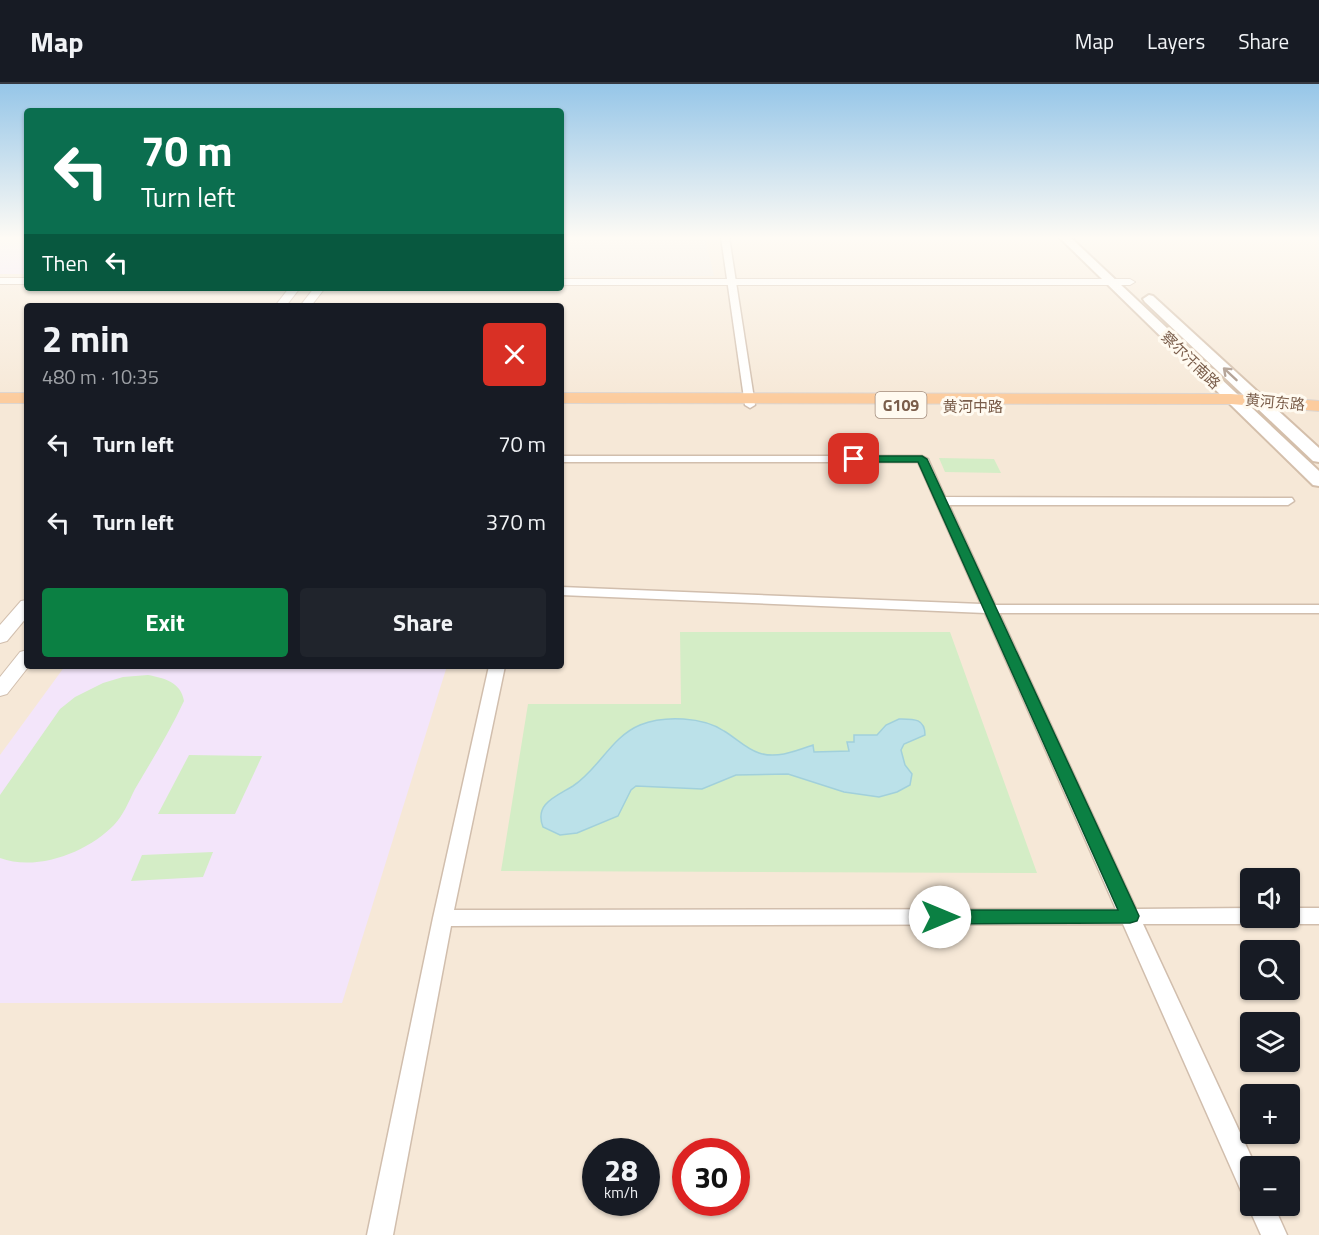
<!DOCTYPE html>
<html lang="en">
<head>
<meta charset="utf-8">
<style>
	:root { --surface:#171b24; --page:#20242c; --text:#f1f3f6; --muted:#9ea1a6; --line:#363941; --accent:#0b8043 }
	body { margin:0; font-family:"Titillium Web","Noto Sans SC",sans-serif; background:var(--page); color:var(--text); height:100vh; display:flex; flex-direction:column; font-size:22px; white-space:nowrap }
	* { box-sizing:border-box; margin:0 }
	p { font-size:20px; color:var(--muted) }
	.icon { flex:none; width:33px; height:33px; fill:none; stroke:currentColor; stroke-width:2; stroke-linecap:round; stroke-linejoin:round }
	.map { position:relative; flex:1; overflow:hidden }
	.drawer { position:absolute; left:24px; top:219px; width:540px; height:366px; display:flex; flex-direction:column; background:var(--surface); border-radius:6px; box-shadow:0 2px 4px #0004 }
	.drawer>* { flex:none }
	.hud { position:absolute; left:24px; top:24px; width:540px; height:183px; border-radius:6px; box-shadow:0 2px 4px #0004; background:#0b6e4f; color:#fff; overflow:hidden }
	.tools { position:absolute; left:1240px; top:784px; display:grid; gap:12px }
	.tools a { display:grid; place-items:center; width:60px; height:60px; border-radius:6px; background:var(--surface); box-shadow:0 2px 4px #0004; font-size:30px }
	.speed { position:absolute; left:582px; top:1054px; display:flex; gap:12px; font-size:30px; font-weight:700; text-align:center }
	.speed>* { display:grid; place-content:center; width:78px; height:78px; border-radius:50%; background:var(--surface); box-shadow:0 2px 4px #0004; line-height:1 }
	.speed small { font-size:15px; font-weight:400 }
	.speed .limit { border:9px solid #d22; background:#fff; color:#111 }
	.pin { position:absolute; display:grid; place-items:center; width:51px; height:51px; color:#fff; margin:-26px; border-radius:12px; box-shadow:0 3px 9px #0006 }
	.me { position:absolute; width:66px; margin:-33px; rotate:90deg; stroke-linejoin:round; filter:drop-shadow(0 0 4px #0008) }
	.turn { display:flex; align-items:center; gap:21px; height:126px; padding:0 18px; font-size:27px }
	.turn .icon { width:78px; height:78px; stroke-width:2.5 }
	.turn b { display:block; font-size:42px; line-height:51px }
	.then { display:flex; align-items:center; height:57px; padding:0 18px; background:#0003; gap:12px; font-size:22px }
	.round { display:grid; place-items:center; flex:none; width:63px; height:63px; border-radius:6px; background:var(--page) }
	.head { display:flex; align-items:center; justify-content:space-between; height:102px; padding:0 18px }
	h1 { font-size:36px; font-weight:700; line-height:45px }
	.primary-button { display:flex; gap:12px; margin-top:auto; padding:12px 18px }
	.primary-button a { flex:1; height:69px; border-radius:6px; background:var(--accent); color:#fff; font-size:24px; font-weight:700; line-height:69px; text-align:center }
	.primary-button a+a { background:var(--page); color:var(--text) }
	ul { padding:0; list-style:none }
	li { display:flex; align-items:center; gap:18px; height:78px; padding:0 18px }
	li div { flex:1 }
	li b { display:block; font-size:22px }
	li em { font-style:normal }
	header { display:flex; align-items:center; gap:36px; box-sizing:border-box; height:84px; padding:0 30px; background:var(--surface); border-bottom:2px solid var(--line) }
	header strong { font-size:28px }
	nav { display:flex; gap:33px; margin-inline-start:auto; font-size:21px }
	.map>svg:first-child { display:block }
	.residential { fill:#f6e8d7; fill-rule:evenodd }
	.industrial { fill:#eee8e2 }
	.education { fill:#f3e5fa }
	.green { fill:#d4edc6 }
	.water { fill:#bbe1e9; stroke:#a1d0db; stroke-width:1.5 }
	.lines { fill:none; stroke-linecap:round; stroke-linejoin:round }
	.minor-casing { stroke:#d1bead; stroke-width:3 }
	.tertiary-casing { stroke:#d1bead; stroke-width:2 }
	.secondary-casing { stroke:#d4bfab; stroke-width:4 }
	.trunk-casing { stroke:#dcd5d0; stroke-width:2 }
	.minor { fill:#fff; fill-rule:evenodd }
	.tertiary { fill:#fff; fill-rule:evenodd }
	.secondary { fill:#fff; fill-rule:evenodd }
	.trunk { fill:#fccc9e; fill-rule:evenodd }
	.oneway { stroke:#a99689 }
	.route { fill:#0b8043; stroke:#07532c; stroke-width:1.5 }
	.labels { text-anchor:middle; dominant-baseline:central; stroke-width:6; stroke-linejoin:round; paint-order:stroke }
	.far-street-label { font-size:15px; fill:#7a5d4a; stroke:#fffaf0 }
	.shield { fill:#fffaf0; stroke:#a28c7c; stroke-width:1.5 }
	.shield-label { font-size:16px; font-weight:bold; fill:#7a5d4a }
</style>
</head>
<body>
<header>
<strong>Map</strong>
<nav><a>Map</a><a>Layers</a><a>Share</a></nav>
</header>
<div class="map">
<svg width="1319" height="1151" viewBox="0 0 1319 1151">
	<rect width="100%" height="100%" fill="#fdf6e9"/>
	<!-- residential -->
	<path class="residential" d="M0,153H27V204H561V153H1319V1151H0ZM27,222H561V582H27ZM1251,795H1290V834H1251ZM1251,867H1290V906H1251ZM1251,939H1290V978H1251ZM1251,1011H1290V1050H1251ZM596,1068H646V1119H596ZM686,1068H736V1119H686ZM1251,1083H1290V1122H1251Z"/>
	<!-- industrial -->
	<path class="industrial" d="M561,153H705L714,192H561Z"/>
	<!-- education -->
	<g class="education">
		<rect x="0" y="153" width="27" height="37"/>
		<path d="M65,582H447L342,919H0V671Z"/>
	</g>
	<!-- green -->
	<g class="green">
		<path d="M939,374L994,375L1001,389L945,388Z"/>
		<path d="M680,548H950L1037,789L501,787L528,620H681Z"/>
		<path d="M148,591C164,594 181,598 184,617C170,647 152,676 135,705C129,717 123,732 114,741C88,768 37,788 0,774V711L60,625L75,613L103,599L123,593Z"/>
		<path d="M189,671L262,672L235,730H158Z"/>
		<path d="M213,768L203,793L131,797L142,771Z"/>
	</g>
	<!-- water -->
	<path class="water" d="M899,635C913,635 925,634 925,651L904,660L901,666L905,681L912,690L910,701L897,708L879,713L844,708L788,690L736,691L702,705L636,702L631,706L618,732L577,749L560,751L543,743C534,720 555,713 573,702C599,685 611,653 640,641C665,631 703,633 724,647C736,654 746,665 759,669C777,675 796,667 813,661L814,668L849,667L847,658H854V651H877L886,641Z"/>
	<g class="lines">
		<defs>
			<g id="minor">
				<path d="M721,153H729L755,321L750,324L745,321Z"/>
				<path d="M561,372H922L928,375L945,413L1292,414L1294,417L1288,421H949L995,521H1319V529H999L1136,825L1251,824V834H1260L1258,837L1251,840H1143L1256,1083H1251V1112L1242,1109L1123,840L451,842L393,1151H367L433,834L489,582H505L454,826L1116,825L985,529L561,511V503L981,520L918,378H561Z"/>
				<path d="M1290,824H1319V840H1290L1283,837L1281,834H1290Z"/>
				<path d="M1251,1116V1122H1274L1287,1151H1261L1248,1122Z"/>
			</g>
			<g id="tertiary">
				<rect x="0" y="194" width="27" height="6"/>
				<path d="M561,195H1130L1135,198L1130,201H561Z"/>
				<path d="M289,204H300L286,222H275Z"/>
				<path d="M314,204H325L311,222H300Z"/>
				<path d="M27,516V533L7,557L0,559V541L21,517Z"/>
				<path d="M27,566V582H29L7,610L0,612V593L20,568Z"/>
			</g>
			<g id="secondary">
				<path d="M1059,153H1070L1319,387V402L1313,401Z"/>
				<path d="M1149,211L1153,212L1319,364V378L1313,377L1145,218L1143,215Z"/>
			</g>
			<g id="trunk">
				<rect x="0" y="309" width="27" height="10"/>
				<path d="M561,309L1231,310L1319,317V327L1231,320L561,319Z"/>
			</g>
		</defs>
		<!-- minor casing -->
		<use href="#minor" class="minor-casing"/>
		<!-- tertiary casing -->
		<use href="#tertiary" class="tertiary-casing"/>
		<!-- secondary casing -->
		<use href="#secondary" class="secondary-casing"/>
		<!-- trunk casing -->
		<use href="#trunk" class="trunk-casing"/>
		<!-- minor -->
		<use href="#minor" class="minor"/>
		<!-- tertiary -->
		<use href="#tertiary" class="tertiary"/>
		<!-- secondary -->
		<use href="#secondary" class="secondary"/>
		<!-- trunk -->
		<use href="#trunk" class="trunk"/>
	</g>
	<!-- one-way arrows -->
	<defs><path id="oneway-shaft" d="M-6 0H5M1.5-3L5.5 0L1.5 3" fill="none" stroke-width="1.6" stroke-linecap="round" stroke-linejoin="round" transform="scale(1.5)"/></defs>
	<use class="oneway" href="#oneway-shaft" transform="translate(1230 290) rotate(-137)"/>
	<!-- sky -->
	<linearGradient id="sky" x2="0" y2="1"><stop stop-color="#96c6e8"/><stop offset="0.49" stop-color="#fefbf5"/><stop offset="1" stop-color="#fefbf5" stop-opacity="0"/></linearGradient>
	<rect width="1319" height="314" fill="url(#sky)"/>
	<!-- route -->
	<path class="route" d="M922,372L927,375L1139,832L1137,837L1130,839L940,840L934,838L931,833L934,828L940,826H1118L918,378H854L849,375L854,372Z"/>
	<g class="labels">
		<!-- far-street labels -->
		<g class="far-street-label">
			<text transform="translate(1191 276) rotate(44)">察尔汗南路</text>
			<text transform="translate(1275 318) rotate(5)">黄河东路</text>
			<text x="973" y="322">黄河中路</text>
		</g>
		<!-- shield labels -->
		<rect class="shield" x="875.5" y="308" width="51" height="26" rx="4.5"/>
		<g class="shield-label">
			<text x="901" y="321">G109</text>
		</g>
	</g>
</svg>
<div class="tools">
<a><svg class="icon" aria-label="sound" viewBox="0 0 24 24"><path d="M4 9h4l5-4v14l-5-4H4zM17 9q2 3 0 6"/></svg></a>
<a><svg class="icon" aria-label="search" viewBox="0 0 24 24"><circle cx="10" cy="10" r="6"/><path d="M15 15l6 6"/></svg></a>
<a><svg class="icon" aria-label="layers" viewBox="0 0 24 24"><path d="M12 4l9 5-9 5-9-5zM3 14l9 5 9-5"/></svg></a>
<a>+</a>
<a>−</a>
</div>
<div class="speed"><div>28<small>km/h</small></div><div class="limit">30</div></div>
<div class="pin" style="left:854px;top:375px;background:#d93025"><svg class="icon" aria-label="arrive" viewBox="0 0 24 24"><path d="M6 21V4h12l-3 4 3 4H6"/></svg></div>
<svg class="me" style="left:940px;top:833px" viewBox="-20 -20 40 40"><circle r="19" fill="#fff"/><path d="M0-13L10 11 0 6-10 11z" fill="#0b8043"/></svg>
<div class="hud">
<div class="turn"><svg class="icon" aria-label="left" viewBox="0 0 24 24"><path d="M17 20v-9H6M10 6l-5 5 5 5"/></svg><div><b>70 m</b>Turn left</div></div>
<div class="then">Then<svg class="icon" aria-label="left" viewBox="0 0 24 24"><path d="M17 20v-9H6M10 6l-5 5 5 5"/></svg></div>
</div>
<section class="drawer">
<div class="head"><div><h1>2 min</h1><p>480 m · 10:35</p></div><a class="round" style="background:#d93025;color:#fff"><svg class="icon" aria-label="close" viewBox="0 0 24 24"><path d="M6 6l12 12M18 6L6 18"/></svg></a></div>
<ul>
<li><svg class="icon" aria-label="left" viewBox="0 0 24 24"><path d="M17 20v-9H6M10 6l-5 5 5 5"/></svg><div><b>Turn left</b></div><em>70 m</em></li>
<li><svg class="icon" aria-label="left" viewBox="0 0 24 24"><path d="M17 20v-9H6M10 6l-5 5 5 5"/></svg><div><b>Turn left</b></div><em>370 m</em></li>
</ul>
<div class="primary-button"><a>Exit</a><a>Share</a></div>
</section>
</div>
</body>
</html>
